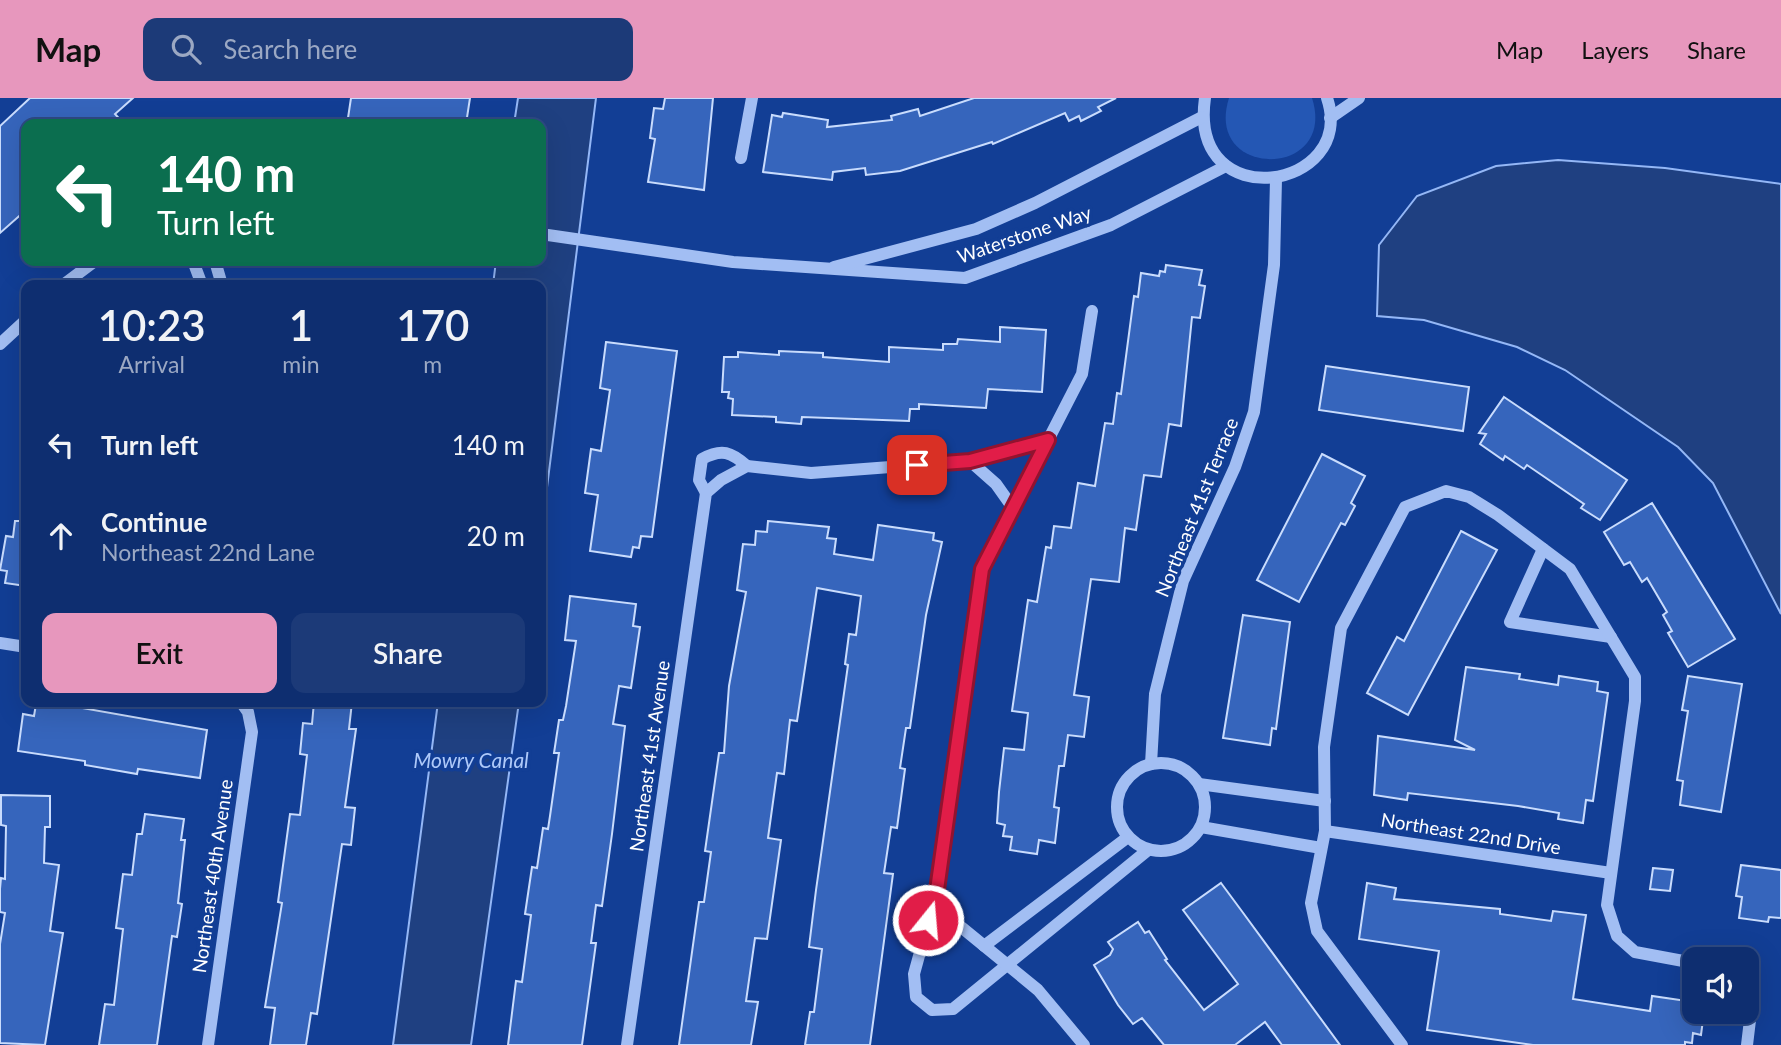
<!DOCTYPE html>
<html lang="en">
<head>
<meta charset="utf-8">
<style>
	:root { --surface:#0e2e70; --page:#1c3a78; --text:#f1f3f6; --muted:#9ba8c3; --line:#2e4a83; --accent:#e797bd }
	body { margin:0; font-family:Lato,sans-serif; background:var(--page); color:var(--text); height:100vh; display:flex; flex-direction:column; font-size:26px; white-space:nowrap }
	* { box-sizing:border-box; margin:0 }
	p { font-size:23px; color:var(--muted) }
	.icon { flex:none; width:38px; height:38px; fill:none; stroke:currentColor; stroke-width:2; stroke-linecap:round; stroke-linejoin:round }
	.map { position:relative; flex:1; overflow:hidden }
	.drawer { position:absolute; left:21px; top:182px; width:525px; height:427px; display:flex; flex-direction:column; background:var(--surface); border-radius:14px; box-shadow:0 7px 28px #0002,0 0 0 2px var(--line) }
	.drawer>* { flex:none }
	.guide { position:absolute; left:21px; top:21px; width:525px; height:147px; border-radius:14px; box-shadow:0 7px 28px #0002,0 0 0 2px var(--line); background:#0b6e4f; color:#fff; overflow:hidden }
	.controls { position:absolute; left:1682px; top:849px; display:grid; gap:14px }
	.controls a { display:grid; place-items:center; width:77px; height:77px; border-radius:14px; background:var(--surface); box-shadow:0 7px 28px #0002,0 0 0 2px var(--line); font-size:35px }
	.pin { position:absolute; display:grid; place-items:center; width:60px; height:60px; color:#fff; margin:-30px; border-radius:14px; box-shadow:0 4px 10px #0006 }
	.me { position:absolute; width:77px; margin:-38px; rotate:17deg; stroke-linejoin:round; filter:drop-shadow(0 0 5px #0008) }
	.turn { display:flex; align-items:center; gap:24px; height:147px; padding:0 21px; font-size:32px }
	.turn .icon { width:91px; height:91px; stroke-width:2.5 }
	.turn b { display:block; font-size:49px; line-height:60px }
	.eta { display:flex; justify-content:space-evenly; align-items:center; height:119px; text-align:center }
	.eta b { font-size:42px; font-weight:600; line-height:49px }
	.button { display:flex; gap:14px; margin-top:auto; padding:14px 21px }
	.button a { flex:1; height:80px; border-radius:14px; background:var(--accent); color:#111; font-size:28px; font-weight:600; line-height:80px; text-align:center }
	.button a+a { background:var(--page); color:var(--text) }
	ul { padding:0; list-style:none }
	li { display:flex; align-items:center; gap:21px; height:91px; padding:0 21px }
	li div { flex:1 }
	li b { display:block; font-size:26px }
	li em { font-style:normal }
	header { display:flex; align-items:center; gap:42px; box-sizing:border-box; height:98px; padding:0 35px; background:var(--accent); color:#111 }
	header strong { font-size:33px }
	nav { display:flex; gap:38px; margin-inline-start:auto; font-size:24px }
	.search { width:490px; height:63px; background:var(--page); display:flex; align-items:center; gap:18px; box-sizing:border-box; padding:0 24px; border-radius:14px; color:var(--muted); font-size:26px }
	.map>svg:first-child { display:block }
	.green { fill:#2457b4 }
	.water { fill:#1f4081; stroke:#94b7f6; stroke-width:2 }
	.building { fill:#3665bc; stroke:#c9dcfd; stroke-width:2 }
	.lines { fill:none; stroke-linecap:round; stroke-linejoin:round }
	.minor { stroke:#a2bef3; stroke-width:12 }
	.route-casing { stroke:#92132f; stroke-width:18 }
	.route { stroke:#e11d48; stroke-width:12 }
	.labels { text-anchor:middle; dominant-baseline:central; stroke-width:7; stroke-linejoin:round; paint-order:stroke }
	.street-label { font-size:19px; fill:#fff; stroke:#123e95 }
	.water-label { font-size:21px; font-style:italic; fill:#aec9f9; stroke:#123e95 }
</style>
</head>
<body>
<header>
<strong>Map</strong>
<div class="search"><svg class="icon" aria-label="search" viewBox="0 0 24 24"><circle cx="10" cy="10" r="6"/><path d="M15 15l6 6"/></svg>Search here</div>
<nav><a>Map</a><a>Layers</a><a>Share</a></nav>
</header>
<div class="map">
<svg width="1781" height="947" viewBox="0 0 1781 947">
	<rect width="100%" height="100%" fill="#123e95"/>
	<!-- green -->
	<path class="green" d="M1229,0H1312C1338,81 1203,82 1229,0Z"/>
	<!-- water -->
	<g class="water">
		<path d="M518,0H596L541,437V187H493L496,163H541V26H514Z"/>
		<path d="M1558,62L1665,70L1781,86V516L1713,385L1678,349L1565,272L1517,249L1424,222L1377,218L1379,147L1417,98L1496,68Z"/>
		<path d="M438,604H519L471,947H393Z"/>
	</g>
	<!-- building -->
	<g class="building">
		<path d="M30,0H133L115,16L124,26H26V112L0,135V28Z"/>
		<path d="M351,0H470L466,26L420,22V26H395L348,20Z"/>
		<path d="M665,0H713L704,92L648,84L655,41L650,40L654,10L663,11Z"/>
		<path d="M974,0H1116L1098,9L1101,13L1081,23L1079,18L1069,23L1065,15L993,46L992,44L900,73L866,77L865,70L833,74L832,82L763,74L772,17L782,19L783,15L828,22L827,29L892,22L891,18L918,11L920,18Z"/>
		<path d="M1166,167L1202,172L1199,187L1205,188L1200,220L1192,219L1181,328L1169,326L1161,379L1144,377L1136,432L1125,430L1119,484L1091,481L1074,597L1089,599L1084,639L1068,637L1064,668H1059L1054,709L1059,710L1055,745L1039,742L1037,756L1010,752L1012,739L1003,738L1005,727L997,725L999,694L1004,650L1024,652L1028,615L1012,613L1028,502L1037,504L1046,449L1051,450L1054,428L1071,430L1078,385L1095,388L1105,325L1113,326L1117,295L1121,296L1134,198L1138,199L1141,175L1159,178L1160,173L1165,174Z"/>
		<path d="M1000,229L1046,232L1042,294L988,291L986,310L919,306V311H910L909,323L802,319L801,326L776,324V319L732,317L733,301L728,300L729,294H722L724,259H738V254L779,257V253L823,255V259L889,264V249L943,252V246H957L958,241L1000,244Z"/>
		<path d="M606,244L677,253L652,439L641,438L639,450L633,449L631,459L590,453L598,397L585,395L591,351L601,353L610,292L600,290Z"/>
		<path d="M1326,268L1469,289L1463,333L1319,312Z"/>
		<path d="M1504,299L1627,382L1600,422L1581,410L1584,406L1527,367L1524,371L1505,358L1503,362L1480,346L1486,336L1479,335Z"/>
		<path d="M1322,356L1365,378L1351,405L1355,408L1345,427L1341,425L1299,504L1257,482Z"/>
		<path d="M1652,405L1735,541L1688,569L1668,535L1672,533L1663,517L1667,514L1647,480L1642,484L1630,464L1624,467L1604,434Z"/>
		<path d="M15,423H26V488L5,485L7,473L0,472L6,438L13,439Z"/>
		<path d="M768,423L829,429L827,440L836,441L834,456L873,462L878,427L934,435L933,442L942,444L926,517L910,630H906L900,670L905,671L897,730L891,729L884,775L893,776L870,947H805L810,914H814L822,851L809,849L816,792L848,567L845,566L849,536L856,537L861,498L817,490L797,623L790,622L784,676L777,675L768,740L781,742L767,841L755,840L746,903L758,904L751,947H679L699,804H704L711,754L705,753L719,655H724L729,588L746,494L737,492L743,446L755,447L756,433L767,434Z"/>
		<path d="M1461,433L1497,452L1408,617L1367,595L1397,539L1404,543Z"/>
		<path d="M570,498L636,506L633,528L640,529L631,590L619,588L613,626L625,628L612,736L602,808L596,807L591,845H596L582,947H508L516,883L522,884L531,817L525,816L532,769L537,770L543,730L548,731L550,718L559,655H554L559,622H563L566,608L576,543L565,542Z"/>
		<path d="M1243,517L1290,524L1276,631L1272,630L1270,647L1223,640Z"/>
		<path d="M1466,569L1520,576L1519,581L1558,587L1559,578L1598,584L1597,593L1608,595L1593,703L1586,702L1583,725L1558,721L1559,715L1518,708L1408,695L1407,702L1374,697L1378,638L1475,652L1455,642Z"/>
		<path d="M1688,578L1742,586L1721,714L1680,707L1683,683L1677,682L1688,613L1682,612Z"/>
		<path d="M48,604H83L82,610L207,632L200,680L138,671L137,676L85,667V663L18,653L23,616L34,618L36,606L47,608Z"/>
		<path d="M314,604H352L349,631H356L345,709L355,710L351,747L342,746L317,916L311,915L306,947H270L275,910L265,909L282,805L278,804L290,716L300,717L307,657L300,656L303,625L312,626Z"/>
		<path d="M1,697L50,698V729H45L44,765L59,767L50,833L63,835L45,947L0,945V846L5,815L0,814V791L1,780L5,781L6,728L1,727Z"/>
		<path d="M145,716L184,721L181,742H185L178,805L182,806L177,839L172,838L157,947H99L105,906L114,907L123,831L116,830L123,776L132,777L137,736H142Z"/>
		<path d="M1741,767L1781,772V820L1769,819L1768,824L1739,820L1742,799L1736,798Z"/>
		<path d="M1653,770L1673,772L1670,793L1650,791Z"/>
		<path d="M1221,785L1241,812L1340,947H1282L1265,924L1235,947H1164L1142,920L1133,926L1118,907L1094,867L1110,857L1113,851L1108,844L1138,824L1145,835L1149,833L1167,861L1165,862L1204,912L1238,886L1183,812Z"/>
		<path d="M1367,785L1396,790L1394,801L1500,811V816L1551,823L1553,813L1586,817L1573,901L1650,913L1652,898L1694,904V914H1704L1701,937L1693,935L1692,945L1685,944V947H1533L1427,932L1439,853L1359,841Z"/>
	</g>
	<g class="lines">
		<!-- minor -->
		<g class="minor">
			<path d="M1205,0C1188,120 1358,92 1327,0"/>
			<path d="M1330,20L1359,0"/>
			<path d="M741,60L752,0"/>
			<path d="M541,136L733,164L965,180L1111,127L1226,68"/>
			<path d="M193,163L202,187"/>
			<path d="M215,163L222,187"/>
			<path d="M834,169L976,131L1035,105L1202,19"/>
			<path d="M63,187L95,163"/>
			<path d="M1092,213L1082,276L982,471L937,792L914,876L916,899L932,912L953,911L1148,752"/>
			<path d="M0,246L26,222"/>
			<path d="M970,363L996,386L1013,410"/>
			<path d="M706,395L699,382L702,361C722,350 731,354 747,368"/>
			<path d="M1543,451L1510,524L1611,539"/>
			<path d="M0,545L26,549"/>
			<circle cx="1161" cy="709" r="44"/>
			<path d="M1151,666L1155,596L1183,483L1235,369L1254,314L1274,167L1276,81"/>
			<path d="M1199,686L1325,703"/>
			<path d="M1201,729L1321,750"/>
			<path d="M1325,733L1611,775"/>
			<path d="M933,806L1038,892L1084,947"/>
			<path d="M984,848L1128,739"/>
			<path d="M1746,894L1750,922L1747,947"/>
			<path d="M208,947L252,634L248,614L241,604"/>
			<path d="M627,947L706,395L721,382L747,368L811,375L970,363L1048,343"/>
			<path d="M1402,947L1317,833L1311,805L1325,733L1324,649L1341,530L1405,409L1446,393L1469,399L1498,417L1570,471L1635,579V603L1607,807L1617,838L1635,854L1694,865"/>
		</g>
	</g>
	<g class="lines">
		<defs>
			<path id="route" d="M917,367L970,363L1048,342L982,471L937,792L928,822"/>
		</defs>
		<!-- route casing -->
		<use href="#route" class="route-casing"/>
		<!-- route -->
		<use href="#route" class="route"/>
	</g>
	<g class="labels">
		<!-- street labels -->
		<g class="street-label">
			<text transform="translate(1024 136) rotate(-19)">Waterstone Way</text>
			<text transform="translate(1196 409) rotate(-68)">Northeast 41st Terrace</text>
			<text transform="translate(649 658) rotate(-82)">Northeast 41st Avenue</text>
			<text transform="translate(1471 735) rotate(9)">Northeast 22nd Drive</text>
			<text transform="translate(212 778) rotate(-82)">Northeast 40th Avenue</text>
		</g>
		<!-- water labels -->
		<g class="water-label">
			<text x="471" y="661">Mowry Canal</text>
		</g>
	</g>
</svg>
<div class="controls">
<a><svg class="icon" aria-label="sound" viewBox="0 0 24 24"><path d="M4 9h4l5-4v14l-5-4H4zM17 9q2 3 0 6"/></svg></a>
</div>
<div class="pin" style="left:917px;top:367px;background:#d93025"><svg class="icon" aria-label="arrive" viewBox="0 0 24 24"><path d="M6 21V4h12l-3 4 3 4H6"/></svg></div>
<svg class="me" style="left:928px;top:822px" viewBox="-20 -20 40 40"><circle r="17" fill="#e11d48" stroke="#fff" stroke-width="3"/><path d="M0-11L8 9 0 5-8 9z" fill="#fff"/></svg>
<div class="guide">
<div class="turn"><svg class="icon" aria-label="left" viewBox="0 0 24 24"><path d="M17 20v-9H6M10 6l-5 5 5 5"/></svg><div><b>140 m</b>Turn left</div></div>
</div>
<section class="drawer">
<div class="eta">
<div><b>10:23</b><p>Arrival</p></div>
<div><b>1</b><p>min</p></div>
<div><b>170</b><p>m</p></div>
</div>
<ul>
<li><svg class="icon" aria-label="left" viewBox="0 0 24 24"><path d="M17 20v-9H6M10 6l-5 5 5 5"/></svg><div><b>Turn left</b></div><em>140 m</em></li>
<li><svg class="icon" aria-label="ahead" viewBox="0 0 24 24"><path d="M12 20V5M6 11l6-6 6 6"/></svg><div><b>Continue</b><p>Northeast 22nd Lane</p></div><em>20 m</em></li>
</ul>
<div class="button"><a>Exit</a><a>Share</a></div>
</section>
</div>
</body>
</html>
